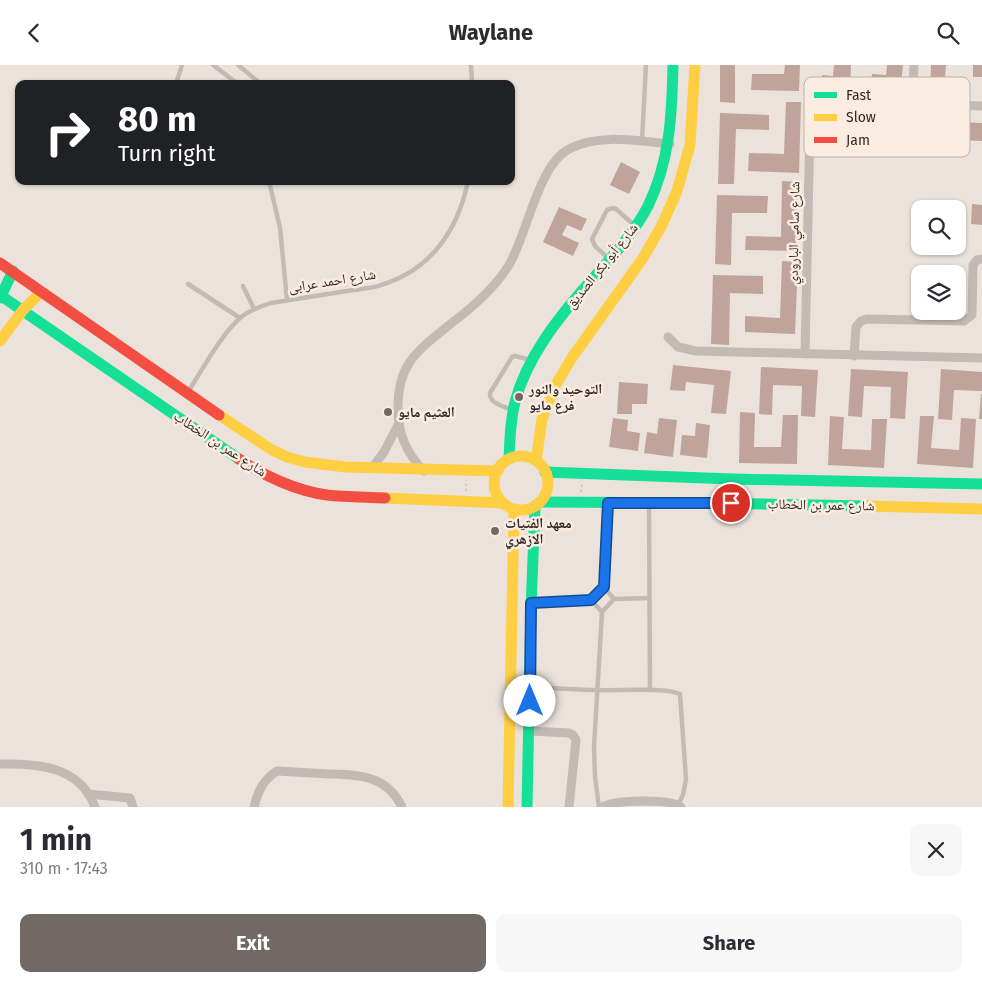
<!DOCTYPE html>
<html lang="en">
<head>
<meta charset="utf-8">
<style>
	:root { --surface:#fff; --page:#f7f7f7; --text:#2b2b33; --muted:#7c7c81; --accent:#736964 }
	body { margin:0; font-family:"Fira Sans","Noto Naskh Arabic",sans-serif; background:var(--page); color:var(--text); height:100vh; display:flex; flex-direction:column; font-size:19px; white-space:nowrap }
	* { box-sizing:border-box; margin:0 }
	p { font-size:16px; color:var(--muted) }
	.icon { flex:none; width:28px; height:28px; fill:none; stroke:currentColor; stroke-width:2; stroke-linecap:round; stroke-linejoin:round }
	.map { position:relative; height:742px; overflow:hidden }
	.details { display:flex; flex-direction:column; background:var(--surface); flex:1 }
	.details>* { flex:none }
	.top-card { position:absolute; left:15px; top:15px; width:500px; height:105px; border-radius:10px; box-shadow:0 1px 4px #0004; background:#202124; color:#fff; overflow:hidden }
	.tools { position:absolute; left:911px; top:135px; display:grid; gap:10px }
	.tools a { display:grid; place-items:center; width:55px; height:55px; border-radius:10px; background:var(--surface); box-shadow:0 1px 4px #0004; font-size:25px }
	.pin { position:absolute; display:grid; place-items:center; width:42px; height:42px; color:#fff; margin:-21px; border:2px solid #fff; border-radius:50%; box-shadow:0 1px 5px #0007 }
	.me { position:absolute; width:55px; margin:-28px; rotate:0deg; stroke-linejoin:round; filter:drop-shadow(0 0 4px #0008) }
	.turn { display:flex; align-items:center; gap:18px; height:105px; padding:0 20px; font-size:22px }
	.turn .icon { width:65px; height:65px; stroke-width:2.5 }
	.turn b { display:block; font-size:35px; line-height:42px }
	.round { display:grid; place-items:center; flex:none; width:52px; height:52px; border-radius:10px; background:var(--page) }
	.headline { display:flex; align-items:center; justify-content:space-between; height:85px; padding:0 20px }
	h1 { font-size:30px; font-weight:700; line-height:38px }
	.primary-button { display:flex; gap:10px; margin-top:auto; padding:10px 20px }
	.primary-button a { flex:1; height:58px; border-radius:10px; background:var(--accent); color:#fff; font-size:20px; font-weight:700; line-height:58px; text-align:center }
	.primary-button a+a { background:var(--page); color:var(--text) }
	header { display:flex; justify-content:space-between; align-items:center; height:65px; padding:0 20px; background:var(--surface); font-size:22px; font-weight:700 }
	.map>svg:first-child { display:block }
	.building { fill:#c0a49b }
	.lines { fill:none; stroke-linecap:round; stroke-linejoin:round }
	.path { stroke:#bcb3ad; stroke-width:1; stroke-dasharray:2.5 2.5; stroke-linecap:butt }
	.lane { stroke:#c3bab5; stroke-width:4.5 }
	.street { stroke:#c3bab5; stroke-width:9 }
	.fast { stroke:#16e098; stroke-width:11 }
	.slow { stroke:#ffcf43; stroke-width:11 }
	.jam { stroke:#f24e42; stroke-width:11 }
	.route-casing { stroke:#114b97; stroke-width:12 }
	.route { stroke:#1a73e8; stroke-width:9 }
	.poi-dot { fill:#736964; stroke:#faece0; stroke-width:2 }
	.labels { text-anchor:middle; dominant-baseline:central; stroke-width:5; stroke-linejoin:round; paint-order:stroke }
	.street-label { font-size:14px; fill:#332724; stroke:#faece0 }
	.poi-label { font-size:14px; font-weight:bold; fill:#332724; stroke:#faece0; text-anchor:start }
	.key { fill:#faece0; stroke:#beb1a8; stroke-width:1 }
	.key-label { font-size:14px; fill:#332724 }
</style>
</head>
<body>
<header><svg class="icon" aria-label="back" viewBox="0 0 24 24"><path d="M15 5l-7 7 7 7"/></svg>Waylane<svg class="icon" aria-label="search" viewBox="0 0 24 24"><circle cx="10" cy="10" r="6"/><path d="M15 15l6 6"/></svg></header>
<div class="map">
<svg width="982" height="742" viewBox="0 0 982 742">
	<rect width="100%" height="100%" fill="#ebe3db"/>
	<!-- building -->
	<g class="building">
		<path d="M720,0H735V38L720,37Z"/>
		<path d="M785,0H800L799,26L751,25L752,9H784Z"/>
		<path d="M834,0H851L850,27L821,26L822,10L833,11Z"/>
		<path d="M887,0H903L900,28L870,25L872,9L886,10Z"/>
		<path d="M931,0H946L945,13L959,14V29L930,28Z"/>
		<rect x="973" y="0" width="9" height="12"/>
		<path d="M786,37H801L799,108L748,106L749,88L784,89Z"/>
		<path d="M720,48L769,50V65L736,64L734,119H718Z"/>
		<path d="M934,56L982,58V76L933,74Z"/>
		<path d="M621,97L640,107L629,129L610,120Z"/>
		<path d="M782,116L798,117L796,186L745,185L746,171L781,172Z"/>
		<path d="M717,130L768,131L767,148H732L731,200L715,199Z"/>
		<path d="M972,139L982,140V160L971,159Z"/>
		<path d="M559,142L587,154L581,166L567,160L562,170L579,178L573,191L543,177Z"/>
		<path d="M782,196L798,197L795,269L745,267V251L780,253Z"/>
		<path d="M713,210L763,211V229L730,228L729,280L711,279Z"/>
		<path d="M673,300L731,306L726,349L711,348L714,320L686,317L685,326L670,325Z"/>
		<path d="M761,302L818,305L815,352L801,351L802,321L773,320L772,350L759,349Z"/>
		<path d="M851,304L908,307L905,354L890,353L891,322L864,321L862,352L848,351Z"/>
		<path d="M941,304L982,307V326L954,325L952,355L938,354Z"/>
		<path d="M619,317L648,319L647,339H632V349H617Z"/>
		<path d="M981,329H982V354H979Z"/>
		<path d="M740,347L755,348L754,382H781L783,350H798L797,399L739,398Z"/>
		<path d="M830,351L844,352L842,384L871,385L872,354H887L884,403L828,400Z"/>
		<path d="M920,351H934L931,383L959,385L961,353L976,354L973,403L917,399Z"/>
		<path d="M613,353L628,355L627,366L640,368L638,386L609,382Z"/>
		<path d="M659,353L677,355L673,392L644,388L647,367L657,369Z"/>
		<path d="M696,358L710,360L707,393L680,390L682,370L695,371Z"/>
	</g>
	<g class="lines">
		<!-- path -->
		<g class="path">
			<path d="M466,426V415"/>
			<path d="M581,427L582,418"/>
		</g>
		<!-- lane -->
		<g class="lane">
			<path d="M213,0L238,19"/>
			<path d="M238,0L261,19"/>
			<path d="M471,0L472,19"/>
			<path d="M176,19L182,0"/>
			<path d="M642,76L646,0"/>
			<path d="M269,116L280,163L287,235"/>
			<path d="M608,193L595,181L592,174L607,145L613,143L616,144L634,160"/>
			<path d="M188,219L240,253"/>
			<path d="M243,221L254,244"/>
			<path d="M188,327C202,305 221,270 240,253C249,245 260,242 271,238C296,234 322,230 347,226C358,224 371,224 381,220C431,205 458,165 468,116"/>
			<path d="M512,345C504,341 489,339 490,328L512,292L515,291L531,295"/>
			<path d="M649,439L650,625"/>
			<path d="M604,522L614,534"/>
			<path d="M532,537L591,535"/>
			<path d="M602,547L591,535L604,522L608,438"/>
			<path d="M532,622C554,623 576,625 598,625C616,626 666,622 680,629L686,714L683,730L678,740"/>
			<path d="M599,742L595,712L594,682L602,547L614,534L649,533"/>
		</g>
		<!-- street -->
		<g class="street">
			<path d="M912,38L914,0"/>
			<path d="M668,272L678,282L696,286L982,293"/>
			<path d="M805,289L810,60C812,44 815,38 831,36L982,41"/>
			<path d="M854,291L856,262L861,256L867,254L964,256L972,250L973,200L977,195L982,194"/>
			<path d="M372,403L384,387L398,360"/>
			<path d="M424,406C407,389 398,368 398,345C397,297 419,285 453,257C474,241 495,223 509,200C527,170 538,100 569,84C599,68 638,76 670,79"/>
			<path d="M530,666L569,668L573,670L576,675L569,742"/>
			<path d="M0,699C37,698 80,701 95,742"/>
			<path d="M88,729L130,733L133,742"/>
			<path d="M254,742C258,726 263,715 277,706C294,707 312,708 329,709C359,710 387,710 402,742"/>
			<path d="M602,742C616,735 669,733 681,742"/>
		</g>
		<!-- fast -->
		<g class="fast">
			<path d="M0,230L239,394"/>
			<path d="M0,233L13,206"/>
			<path d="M509,394C510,375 510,356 515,337C527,292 558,253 588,219C610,194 633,170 648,141C670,96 672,49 673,0"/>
			<path d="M545,407L732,414L982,419"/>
			<path d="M540,437L713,438L867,441"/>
			<path d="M527,742L531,544L535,441"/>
		</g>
		<!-- slow -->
		<g class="slow">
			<path d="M0,276L23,245L41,227"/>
			<path d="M219,350L272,385L287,392L305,397L345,402L498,406"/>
			<circle cx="521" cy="418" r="27"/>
			<path d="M536,396L542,354L555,321L571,294L643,193L662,160L677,126L690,80L695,0"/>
			<path d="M385,433L503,438"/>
			<path d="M867,441L982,444"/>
			<path d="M508,742L514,444"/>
		</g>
		<!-- jam -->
		<g class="jam">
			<path d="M0,198L219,350"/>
			<path d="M239,394C264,411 297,426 327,430C346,432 366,432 385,433"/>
		</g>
	</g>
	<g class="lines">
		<defs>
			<path id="route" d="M530,636L531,538L591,535L604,522L608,438H731"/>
		</defs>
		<!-- route casing -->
		<use href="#route" class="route-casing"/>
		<!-- route -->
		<use href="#route" class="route"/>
	</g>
	<!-- markers -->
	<g class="poi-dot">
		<circle cx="519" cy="332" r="5"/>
		<circle cx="388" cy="347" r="5"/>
		<circle cx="495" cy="466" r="5"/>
	</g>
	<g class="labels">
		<!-- street labels -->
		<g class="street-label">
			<text transform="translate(794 168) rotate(-89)">شارع سامي البارودي</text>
			<text transform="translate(602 201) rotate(-51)">شارع أبو بكر الصديق</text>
			<text transform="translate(332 216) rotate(-9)">شارع احمد عرابى</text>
			<text transform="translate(220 379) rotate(33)">شارع عمر بن الخطاب</text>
			<text transform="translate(821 440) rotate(1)">شارع عمر بن الخطاب</text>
		</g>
		<!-- poi labels -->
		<g class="poi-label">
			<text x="529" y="324">التوحيد والنور<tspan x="529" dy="16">فرع مايو</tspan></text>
			<text x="398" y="347">العثيم مايو</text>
			<text x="505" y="458">معهد الفتيات<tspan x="505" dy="16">الازهري</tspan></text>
		</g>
	</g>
	<!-- legend -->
	<rect x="804" y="12" width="166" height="80" rx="8" class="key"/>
	<rect x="814" y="27" width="23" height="6" fill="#16e098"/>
	<rect x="814" y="49" width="23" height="7" fill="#ffcf43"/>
	<rect x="814" y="72" width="23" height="6" fill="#f24e42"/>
	<g class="key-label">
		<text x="846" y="35">Fast</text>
		<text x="846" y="57">Slow</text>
		<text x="846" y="80">Jam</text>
	</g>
</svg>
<div class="tools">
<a><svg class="icon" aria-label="search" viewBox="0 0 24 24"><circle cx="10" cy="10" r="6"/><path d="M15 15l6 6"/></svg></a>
<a><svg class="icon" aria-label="layers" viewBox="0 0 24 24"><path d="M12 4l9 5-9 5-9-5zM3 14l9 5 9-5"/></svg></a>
</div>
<div class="pin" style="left:731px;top:438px;background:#d93025"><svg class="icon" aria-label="arrive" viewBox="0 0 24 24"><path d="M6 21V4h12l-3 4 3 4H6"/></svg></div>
<svg class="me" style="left:530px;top:636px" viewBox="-20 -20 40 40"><circle r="19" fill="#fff"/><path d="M0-13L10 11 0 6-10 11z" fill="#1a73e8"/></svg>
<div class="top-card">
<div class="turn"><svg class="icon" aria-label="right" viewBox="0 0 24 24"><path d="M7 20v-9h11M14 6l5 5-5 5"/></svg><div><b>80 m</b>Turn right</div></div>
</div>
</div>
<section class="details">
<div class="headline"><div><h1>1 min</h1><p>310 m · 17:43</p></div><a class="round"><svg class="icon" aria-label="close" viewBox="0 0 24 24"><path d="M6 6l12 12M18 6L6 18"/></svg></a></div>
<div class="primary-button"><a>Exit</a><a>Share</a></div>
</section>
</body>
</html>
